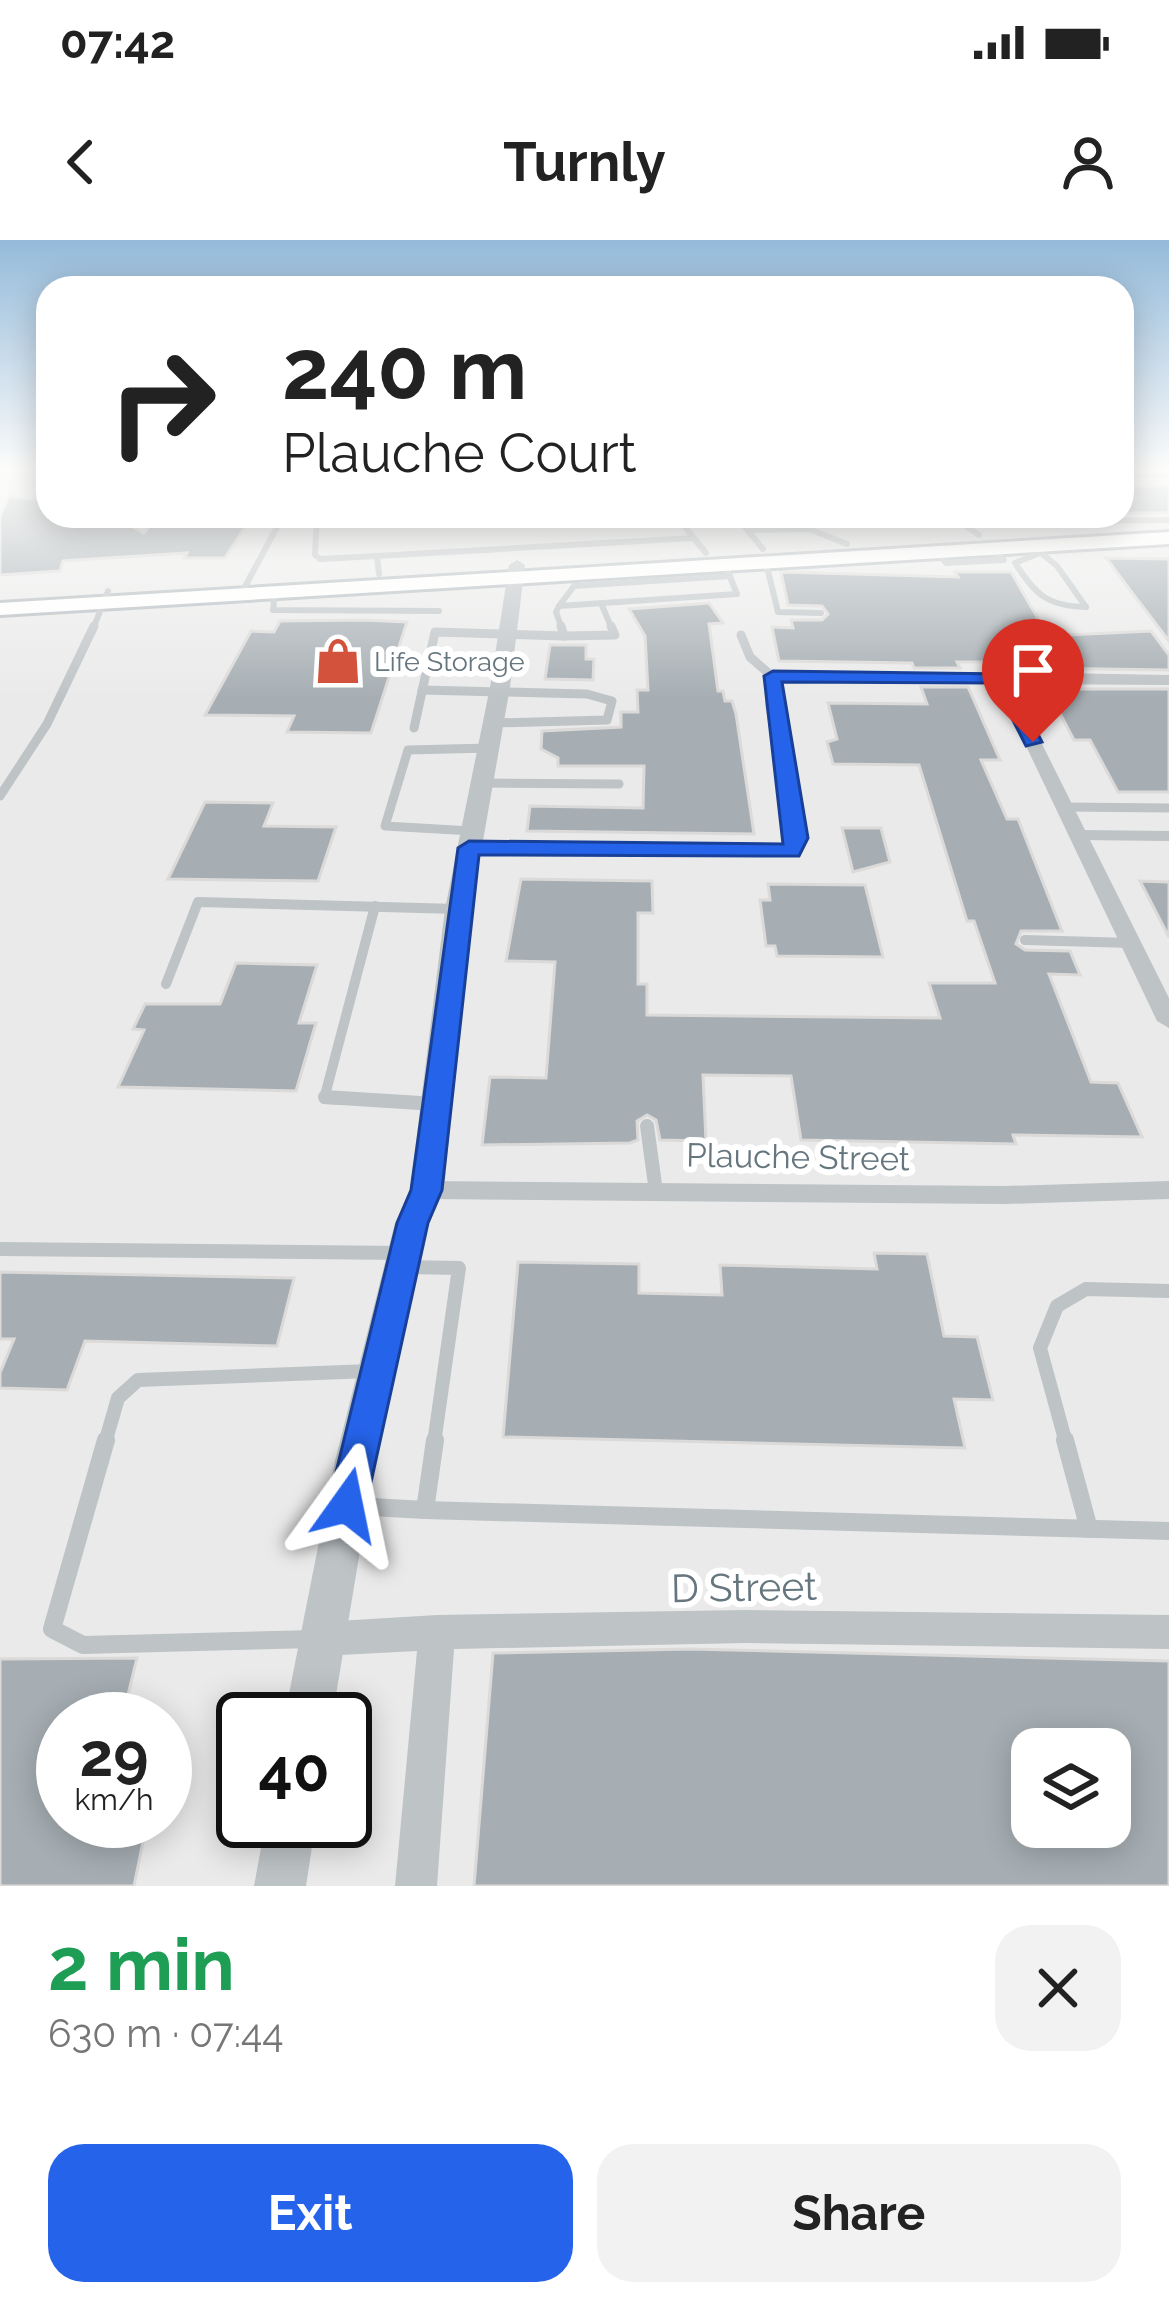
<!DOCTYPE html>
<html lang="en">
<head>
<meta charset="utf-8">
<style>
	:root { --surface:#fff; --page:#f2f2f2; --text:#222; --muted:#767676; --accent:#2563eb }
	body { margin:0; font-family:Raleway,sans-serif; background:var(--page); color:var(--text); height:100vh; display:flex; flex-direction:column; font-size:45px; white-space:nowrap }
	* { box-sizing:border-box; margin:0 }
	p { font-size:39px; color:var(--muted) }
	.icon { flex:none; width:66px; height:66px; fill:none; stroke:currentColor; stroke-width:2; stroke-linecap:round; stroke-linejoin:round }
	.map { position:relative; height:1646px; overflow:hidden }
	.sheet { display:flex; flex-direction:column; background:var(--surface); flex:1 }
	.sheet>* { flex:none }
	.guide { position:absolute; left:36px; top:36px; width:1098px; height:252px; border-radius:36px; box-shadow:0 6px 30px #0003; background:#fff; color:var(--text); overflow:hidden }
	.fabs { position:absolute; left:1011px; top:1488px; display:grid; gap:24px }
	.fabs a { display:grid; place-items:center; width:120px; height:120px; border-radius:24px; background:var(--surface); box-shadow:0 6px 30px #0003; font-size:60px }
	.speed { position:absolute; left:36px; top:1452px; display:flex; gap:24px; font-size:60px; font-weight:700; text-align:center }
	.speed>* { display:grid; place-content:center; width:156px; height:156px; border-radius:50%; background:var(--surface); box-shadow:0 6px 30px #0003; line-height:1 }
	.speed small { font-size:30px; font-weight:400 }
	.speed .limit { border:6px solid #111; border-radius:18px; background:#fff; color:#111 }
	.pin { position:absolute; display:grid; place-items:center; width:102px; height:102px; color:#fff; margin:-123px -51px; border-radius:50% 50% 50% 0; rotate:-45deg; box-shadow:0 0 12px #0007 }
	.pin .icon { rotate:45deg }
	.me { position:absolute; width:132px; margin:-66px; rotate:12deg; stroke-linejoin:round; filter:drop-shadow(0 0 9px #0008) }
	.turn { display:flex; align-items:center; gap:42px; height:252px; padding:0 48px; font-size:54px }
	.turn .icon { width:156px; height:156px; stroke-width:2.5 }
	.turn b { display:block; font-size:84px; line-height:102px }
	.round { display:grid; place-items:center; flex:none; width:126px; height:126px; border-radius:36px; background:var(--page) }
	.overview { display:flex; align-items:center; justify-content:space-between; height:204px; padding:0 48px }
	h1 { font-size:72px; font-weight:700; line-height:90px; color:#1e9e55 }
	.cta { display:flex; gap:24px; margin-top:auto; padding:24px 48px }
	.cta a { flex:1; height:138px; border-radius:36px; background:var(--accent); color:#fff; font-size:48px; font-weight:700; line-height:138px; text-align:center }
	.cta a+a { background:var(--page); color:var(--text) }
	.status { display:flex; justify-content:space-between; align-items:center; height:84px; padding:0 60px; background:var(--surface); direction:ltr }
	.status svg { height:33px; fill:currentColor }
	header { display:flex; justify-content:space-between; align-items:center; height:156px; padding:0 48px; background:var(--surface); font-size:54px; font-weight:700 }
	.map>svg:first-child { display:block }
	.built { fill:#eaeaea; fill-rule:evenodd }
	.building { fill:#a6aeb3; stroke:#dbdad9; stroke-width:3; fill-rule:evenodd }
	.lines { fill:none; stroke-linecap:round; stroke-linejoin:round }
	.secondary-casing { stroke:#b3b9bd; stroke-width:6 }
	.service-far4 { stroke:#bec3c6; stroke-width:6 }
	.service-far3 { stroke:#bec3c6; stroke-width:9 }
	.service-far2 { stroke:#bec3c6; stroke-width:10 }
	.service-far1 { stroke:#bec3c6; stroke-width:14 }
	.service { stroke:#bec3c6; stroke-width:18 }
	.minor { fill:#bec3c6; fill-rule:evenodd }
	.tertiary { fill:#bec3c6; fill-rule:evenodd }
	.secondary { fill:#fff; fill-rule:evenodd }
	.route { fill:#2563eb; stroke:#184099; stroke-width:3 }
	.labels { text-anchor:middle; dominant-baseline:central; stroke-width:12; stroke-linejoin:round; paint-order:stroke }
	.far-poi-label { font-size:27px; fill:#66767f; stroke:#fff; text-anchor:start }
	.street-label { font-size:33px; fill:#66767f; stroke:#fff }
	.near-street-label { font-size:39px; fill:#66767f; stroke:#fff }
</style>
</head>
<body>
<div class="status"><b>07:42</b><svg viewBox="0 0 49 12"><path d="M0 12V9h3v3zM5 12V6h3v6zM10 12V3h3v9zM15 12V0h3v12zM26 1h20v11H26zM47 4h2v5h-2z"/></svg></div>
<header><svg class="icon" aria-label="back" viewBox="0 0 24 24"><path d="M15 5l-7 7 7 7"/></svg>Turnly<svg class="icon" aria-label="person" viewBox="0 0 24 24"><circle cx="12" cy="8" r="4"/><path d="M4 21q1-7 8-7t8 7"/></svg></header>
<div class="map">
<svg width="1169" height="1646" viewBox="0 0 1169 1646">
	<rect width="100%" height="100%" fill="#f9f9f7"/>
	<!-- built -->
	<path class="built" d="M0,229H48V276H1122V229H1169V1646H0ZM63,1479H165V1581H63ZM243,1479H345V1581H243ZM1032,1509H1110V1587H1032Z"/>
	<!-- building -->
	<g class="building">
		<rect x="1122" y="246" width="47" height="27"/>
		<path d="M9,256L48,261V276H113L144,293L158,276H252L225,318H184L187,313L63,321L60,331L0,335V276Z"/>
		<path d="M1106,318L1169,319V401L1133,354Z"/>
		<path d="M781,332L958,337L955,332H1011L1044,389L1064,390L1067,395L1151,391L1169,415V430L1036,428L1032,422H957L960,428H914L912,423L779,421L772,387L793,388L791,380H822L828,374L822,366L788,365Z"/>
		<path d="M709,363L723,383L709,384L718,451H723L725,461H732L736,474L754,594L527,591L530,566L643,568L644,526H558V518L541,509L542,491L621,487V472H638L637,450H648L645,396L629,369Z"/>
		<path d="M364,380L407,382L371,493L287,492L294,476L205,475L251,391L274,392L280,381Z"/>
		<path d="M550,405H586V419H594L593,440L545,439Z"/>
		<path d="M921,447H968L1000,520H981L1007,579H1018L1062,691H1021L1016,704L1025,710L1070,711L1080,735L1049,734L1091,842L1118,843L1142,897L1013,895L1016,904L801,900L791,836L703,835L706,901L660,900L656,880L647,875L637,881L638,900L630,903L482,905L490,837L546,838L555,722L506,721L521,639L652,641L653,673H638V744H647V775L940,778L929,743H995L974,681H967L919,525L833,524L827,502L837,499L828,463L927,464Z"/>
		<path d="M1047,449H1169V552H1118L1090,500H1074Z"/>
		<path d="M205,562L273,563L264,586L336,587L318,641L168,639Z"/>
		<path d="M842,588H881L890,622L853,632Z"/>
		<path d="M1140,641L1169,642V697Z"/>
		<path d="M768,644L865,645L883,717L777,716L775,706H766L760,660H770Z"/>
		<path d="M236,723L317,725L299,783H316L296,851L118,847L144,790L133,789L145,764H220Z"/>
		<path d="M874,1013L927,1014L944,1096L977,1097L993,1160L954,1159L965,1208L503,1197L518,1022L639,1024V1053L722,1055L720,1025L877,1029Z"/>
		<path d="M0,1032L294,1038L277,1106L85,1101L67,1150L0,1148V1133L14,1099H0Z"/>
		<path d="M690,1409L1169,1421V1646H474L493,1413ZM1032,1509H1110V1587H1032Z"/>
		<path d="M137,1418L122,1479H63V1581H98L96,1588L146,1587L134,1646H0V1419Z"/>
	</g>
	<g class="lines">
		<defs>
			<path id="secondary" d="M1169,292V304L0,375V363Z"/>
		</defs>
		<!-- secondary casing -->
		<use href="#secondary" class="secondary-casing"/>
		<!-- service-far4 -->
		<g class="service-far4">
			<path d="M1122,235H1169"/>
			<path d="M317,276L315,315L320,319L377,316"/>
			<path d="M354,276H446"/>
			<path d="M676,276L706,313"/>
			<path d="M736,276L763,309"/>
			<path d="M1003,282L1169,280"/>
			<path d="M878,283H962L979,295"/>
			<path d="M748,290L809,289L847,304"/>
			<path d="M1035,308L1057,326L1086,367"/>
			<path d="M935,309L946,323L1004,320L990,306"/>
			<path d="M1042,312L1015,323C1036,355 1047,366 1086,367"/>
			<path d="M759,320L768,331L778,372L821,373"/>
			<path d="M379,334L377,316L693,298"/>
			<path d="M275,352L273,370L439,371"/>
			<path d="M241,354L283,276"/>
			<path d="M601,363L612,389"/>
			<path d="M559,366L574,346L730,336"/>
			<path d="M93,389L108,351"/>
			<path d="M562,389L556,372L559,366L737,354L724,322"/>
		</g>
		<!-- service-far3 -->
		<g class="service-far3">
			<path d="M741,395L750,417L773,437"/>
			<path d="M564,396L615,395L611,386"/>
			<path d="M422,450L587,454L612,461L607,480L494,483"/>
			<path d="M414,488L435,392L564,396L561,386"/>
			<path d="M482,543L619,544"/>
			<path d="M0,556L47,484L94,386"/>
			<path d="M1064,567L1169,568"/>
			<path d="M472,591L385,586L408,510L489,508"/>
		</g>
		<!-- service-far2 -->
		<g class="service-far2">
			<path d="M1079,595L1169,596"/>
			<path d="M1025,700L1131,703"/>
			<path d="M166,744L198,662L457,669"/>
			<path d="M346,860L324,859L375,666"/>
		</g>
		<!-- service-far1 -->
		<g class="service-far1">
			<path d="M325,857L436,864"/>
			<path d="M647,886L656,952"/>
			<path d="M0,1009L404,1013"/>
			<path d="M405,1027L459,1028L434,1203"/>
			<path d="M105,1203L118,1158L138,1140L370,1131"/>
			<path d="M1066,1203L1040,1108L1057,1066L1086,1049L1169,1051"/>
		</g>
		<!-- service -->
		<g class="service">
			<path d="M106,1200L52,1389L83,1405L314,1399"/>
			<path d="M1065,1200L1089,1289"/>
			<path d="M354,1266L425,1270L435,1200"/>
			<path d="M425,1270L1169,1291"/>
		</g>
		<!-- minor -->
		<g class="minor">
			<path d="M1001,432L1169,435V445L1012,444L1169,758V788L1157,781L996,443L781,442V464L807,598L798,615L469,614L459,608L469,602L784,605L787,598L765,464L767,434Z"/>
			<path d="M427,941L1004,946L1169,941V959L1004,964L427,959L418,956L414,950L418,944Z"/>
			<path d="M745,1370L1169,1375V1409L745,1403L454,1409L437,1646H395L417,1411L321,1416L308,1411L303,1399L308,1387L321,1382L437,1375Z"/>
		</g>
		<!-- tertiary -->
		<g class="tertiary">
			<path d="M517,320L525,325L510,447L471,669L444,950L429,983L375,1221L332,1479H284L335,1221L395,983L410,950L445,669L490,447L509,325Z"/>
			<path d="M266,1581H316L306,1646H254Z"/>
		</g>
		<!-- secondary -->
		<use href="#secondary" class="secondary"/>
	</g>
	<!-- sky -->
	<linearGradient id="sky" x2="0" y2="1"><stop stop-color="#94bada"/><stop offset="0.5" stop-color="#fcfcfb"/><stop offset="1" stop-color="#fcfcfb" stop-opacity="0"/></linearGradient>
	<rect width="1169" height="459" fill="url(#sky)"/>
	<!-- route -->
	<path class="route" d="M773,431L1007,434L1042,502L1026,506L994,443L782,442L808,598L799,616L479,615L442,950L428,983L366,1265L360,1277L347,1282L333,1277L328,1265L397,983L411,950L458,608L469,601L783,604L764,436Z"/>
	<!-- icons -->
	<defs>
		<symbol id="shop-bare" viewBox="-9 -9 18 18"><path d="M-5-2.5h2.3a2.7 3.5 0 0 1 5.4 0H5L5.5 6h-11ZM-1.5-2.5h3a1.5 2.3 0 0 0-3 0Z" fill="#d3523c" stroke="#fff" stroke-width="2.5" paint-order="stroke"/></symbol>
	</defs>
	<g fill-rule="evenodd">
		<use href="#shop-bare" x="305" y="388" width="66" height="66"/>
	</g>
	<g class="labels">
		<!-- far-poi labels -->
		<g class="far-poi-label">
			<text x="374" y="421">Life Storage</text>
		</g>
		<!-- street labels -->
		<g class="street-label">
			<text transform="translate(798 917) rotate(1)">Plauche Street</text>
		</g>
		<!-- near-street labels -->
		<g class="near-street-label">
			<text transform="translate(744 1347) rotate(-1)">D Street</text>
		</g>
	</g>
</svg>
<div class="fabs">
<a><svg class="icon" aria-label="layers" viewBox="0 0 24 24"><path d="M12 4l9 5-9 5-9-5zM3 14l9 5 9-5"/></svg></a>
</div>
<div class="speed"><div>29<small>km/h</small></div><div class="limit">40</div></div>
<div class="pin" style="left:1033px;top:502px;background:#d93025"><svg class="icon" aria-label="arrive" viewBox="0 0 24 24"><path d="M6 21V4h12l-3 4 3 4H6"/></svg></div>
<svg class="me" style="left:347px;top:1265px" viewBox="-20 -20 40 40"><path d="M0-17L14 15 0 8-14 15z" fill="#2563eb" stroke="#fff" stroke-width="4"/></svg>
<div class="guide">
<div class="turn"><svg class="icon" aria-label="right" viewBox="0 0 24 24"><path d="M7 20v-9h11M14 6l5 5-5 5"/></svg><div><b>240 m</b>Plauche Court</div></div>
</div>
</div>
<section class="sheet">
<div class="overview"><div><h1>2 min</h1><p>630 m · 07:44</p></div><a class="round"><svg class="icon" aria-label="close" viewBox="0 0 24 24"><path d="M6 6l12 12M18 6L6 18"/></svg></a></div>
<div class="cta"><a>Exit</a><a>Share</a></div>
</section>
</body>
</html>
